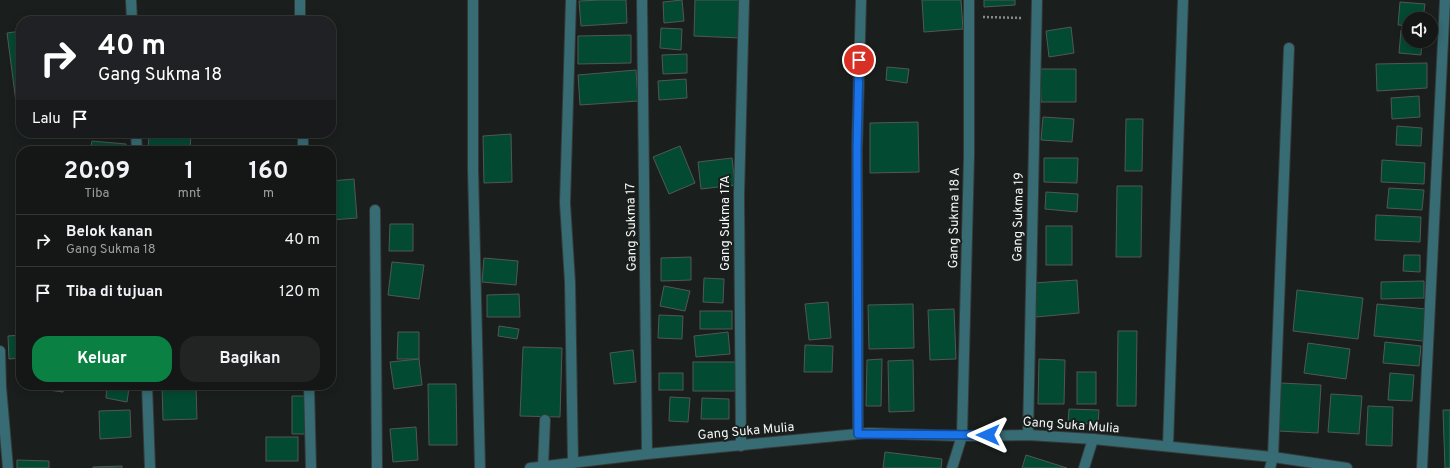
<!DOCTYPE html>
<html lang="id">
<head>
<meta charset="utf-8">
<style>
	:root { --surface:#141716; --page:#212423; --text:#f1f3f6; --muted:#9d9fa1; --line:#333635; --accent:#0b8043 }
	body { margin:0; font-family:Overpass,sans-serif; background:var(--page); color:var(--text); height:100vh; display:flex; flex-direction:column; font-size:15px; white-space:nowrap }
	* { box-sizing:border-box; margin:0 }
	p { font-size:13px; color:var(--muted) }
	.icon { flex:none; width:22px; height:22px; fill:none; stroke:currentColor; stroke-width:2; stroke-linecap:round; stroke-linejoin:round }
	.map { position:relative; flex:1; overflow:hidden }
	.side { position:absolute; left:16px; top:146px; width:320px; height:244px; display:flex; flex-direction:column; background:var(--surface); border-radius:16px; box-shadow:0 2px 10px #0003,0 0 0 1px var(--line) }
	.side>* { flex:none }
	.hud { position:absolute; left:16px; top:16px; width:320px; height:122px; border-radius:16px; box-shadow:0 2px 10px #0003,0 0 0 1px var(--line); background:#202124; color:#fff; overflow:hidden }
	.buttons { position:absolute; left:1402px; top:12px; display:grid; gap:8px }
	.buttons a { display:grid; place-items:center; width:36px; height:36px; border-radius:50%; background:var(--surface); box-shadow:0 2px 10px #0003,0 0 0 1px var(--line); font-size:20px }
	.pin { position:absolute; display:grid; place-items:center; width:34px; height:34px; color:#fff; margin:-17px; border:2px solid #fff; border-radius:50%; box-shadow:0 1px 4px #0007 }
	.me { position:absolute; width:44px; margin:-22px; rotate:270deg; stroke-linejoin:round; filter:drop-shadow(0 0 3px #0008) }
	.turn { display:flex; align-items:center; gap:14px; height:84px; padding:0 16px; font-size:18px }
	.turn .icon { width:52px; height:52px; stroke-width:2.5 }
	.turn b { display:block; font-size:28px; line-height:34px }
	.then { display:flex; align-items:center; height:38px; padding:0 16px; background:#0003; gap:8px; font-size:15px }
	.eta { display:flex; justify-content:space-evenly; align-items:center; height:68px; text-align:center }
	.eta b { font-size:24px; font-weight:700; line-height:28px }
	.cta { display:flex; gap:8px; margin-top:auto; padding:8px 16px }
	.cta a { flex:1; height:46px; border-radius:16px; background:var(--accent); color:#fff; font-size:16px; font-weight:700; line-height:46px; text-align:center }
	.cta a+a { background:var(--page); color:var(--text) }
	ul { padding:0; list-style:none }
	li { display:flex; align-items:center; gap:12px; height:52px; padding:0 16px; border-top:1px solid var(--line) }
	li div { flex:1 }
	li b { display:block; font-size:15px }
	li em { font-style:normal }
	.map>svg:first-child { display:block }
	.building { fill:#034a32; stroke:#525754 }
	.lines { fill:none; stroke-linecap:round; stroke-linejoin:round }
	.service-casing { stroke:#343938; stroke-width:12 }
	.minor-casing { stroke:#343938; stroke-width:12 }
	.path { stroke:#868b8a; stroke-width:2.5; stroke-dasharray:2 2; stroke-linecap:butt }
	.service { stroke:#376c74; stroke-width:10 }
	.minor { stroke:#376c74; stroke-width:10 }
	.route-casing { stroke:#114b97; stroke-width:10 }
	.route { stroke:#1a73e8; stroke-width:7 }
	.labels { text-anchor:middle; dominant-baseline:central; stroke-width:4; stroke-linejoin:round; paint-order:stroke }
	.street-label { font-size:13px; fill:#f2f6f5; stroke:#1a1f1e }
</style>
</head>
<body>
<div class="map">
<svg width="1450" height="468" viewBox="0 0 1450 468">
	<rect width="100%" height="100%" fill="#1a1f1e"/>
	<!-- building -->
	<g class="building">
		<path d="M600,0H626L627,23L581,26L579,1Z"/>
		<path d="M682,0L684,21L664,23L663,2Z"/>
		<path d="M695,0H742L740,38L694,36Z"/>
		<path d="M922,0H961L963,29L924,32Z"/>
		<path d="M984,0H1015V5L984,7Z"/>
		<path d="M1400,2L1425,4L1423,19H1409V26L1398,25Z"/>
		<path d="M1071,27L1074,53L1049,57L1046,31Z"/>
		<path d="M661,28L682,29L681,50L660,48Z"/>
		<path d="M1401,30L1409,31V41H1422L1421,55L1399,53Z"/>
		<path d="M21,31V101L16,102L7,33Z"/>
		<path d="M631,35V63L578,64V36Z"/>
		<path d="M687,54V73L663,74L662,55Z"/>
		<path d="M1427,63V88L1377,91L1376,64Z"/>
		<path d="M887,67L909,69L907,83L886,80Z"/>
		<path d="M1040,69H1076V102H1041Z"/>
		<path d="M636,70L638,101L580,105L578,75Z"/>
		<path d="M686,79L687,98L659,100L658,81Z"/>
		<path d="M1419,96L1420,117L1392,119L1391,98Z"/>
		<path d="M1043,117L1074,119L1072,142L1041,140Z"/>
		<path d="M1126,119H1143L1142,171H1125Z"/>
		<path d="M918,122L919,172L870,173V123Z"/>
		<path d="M1397,126L1422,128L1421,146L1396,145Z"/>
		<path d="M149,133H191L190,151H148Z"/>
		<path d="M511,134L512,182L484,183L483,136Z"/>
		<path d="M92,141L126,144L125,151H90Z"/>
		<path d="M680,146L695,183L669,194L653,157Z"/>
		<path d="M732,158L735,185L701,189L698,162Z"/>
		<path d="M1044,158H1078L1077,183L1044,182Z"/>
		<path d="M1382,160L1425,163L1424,184L1381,182Z"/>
		<path d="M354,179L357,218L331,220V181Z"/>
		<path d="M1117,186H1142L1141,257H1116Z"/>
		<path d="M1389,188L1424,190L1422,210L1387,208Z"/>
		<path d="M1046,192L1078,194L1077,212L1045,209Z"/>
		<path d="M1376,215L1421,217L1420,242L1375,240Z"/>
		<path d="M390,224H413V251H389Z"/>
		<rect x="1046" y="226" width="26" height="39"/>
		<path d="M1404,255H1420V272L1403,271Z"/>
		<path d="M691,257V280L661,281V258Z"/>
		<path d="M484,258L518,261L516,285L482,282Z"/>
		<path d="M392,262L424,265L419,299L388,295Z"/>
		<path d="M704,278L724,279L723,303L703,302Z"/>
		<path d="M1077,280L1079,313L1036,317L1034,283Z"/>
		<path d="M1424,281V298L1381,299V282Z"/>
		<path d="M664,286L690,291L685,311L660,306Z"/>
		<path d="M1297,290L1363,298L1358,339L1293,331Z"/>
		<path d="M519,294L520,317H487V295Z"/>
		<path d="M828,302L831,338L809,340L805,304Z"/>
		<path d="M913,304L914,348L869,349L868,305Z"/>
		<path d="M1377,304L1426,309L1423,341L1374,336Z"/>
		<path d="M954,309L956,359L930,360L928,310Z"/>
		<rect x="700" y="311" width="32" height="18"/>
		<path d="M659,315L683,316L682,339L658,338Z"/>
		<path d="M499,326L519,329L517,339L498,336Z"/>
		<path d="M1118,331H1137L1136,406H1117Z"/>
		<path d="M398,332H419V359H397Z"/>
		<path d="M728,332L730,354L696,357L694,336Z"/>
		<path d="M21,335V358L9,359L8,336Z"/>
		<path d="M1385,342L1421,346L1419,366L1383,363Z"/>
		<path d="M1308,343L1350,349L1346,379L1304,373Z"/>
		<path d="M805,345L833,346L832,372H804Z"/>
		<path d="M523,347L562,348L560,417L520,416Z"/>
		<path d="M633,350L636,382L614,384L610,353Z"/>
		<path d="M419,359L422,385L394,389L390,362Z"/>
		<path d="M882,359L881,406H866L867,360Z"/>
		<path d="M1039,359L1065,360L1064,404H1038Z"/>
		<path d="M913,360L914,411L889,412L888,361Z"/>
		<rect x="693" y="362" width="44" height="29"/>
		<rect x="1077" y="372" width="19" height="32"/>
		<rect x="659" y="373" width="24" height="17"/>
		<path d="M1390,373L1414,375L1412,401L1388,400Z"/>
		<path d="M1281,383L1321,385L1318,433L1278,431Z"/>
		<path d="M428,384H456L457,445H429Z"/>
		<path d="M26,385H64L63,392L26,387Z"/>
		<path d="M107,385L129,388L127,402L106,398Z"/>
		<path d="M162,385H196L197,419L163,420Z"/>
		<path d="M1331,394L1362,396L1359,434L1328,432Z"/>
		<path d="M292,396H307L306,434H292Z"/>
		<path d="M670,397L690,398L688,422L669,421Z"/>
		<path d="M702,398L729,399V419H701Z"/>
		<path d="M1368,406L1393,407L1392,446L1366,445Z"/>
		<path d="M1069,409L1099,410L1098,424L1068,423Z"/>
		<path d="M130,410L131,437L100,439L99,411Z"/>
		<path d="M1443,410H1450V468H1445Z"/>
		<path d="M416,427L418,460L393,462L390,429Z"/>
		<rect x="266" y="437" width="32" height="24"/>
		<path d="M885,452L942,459L941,468H883Z"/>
		<path d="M1026,455L1067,468H1022Z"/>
		<path d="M17,460L49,461V468H17Z"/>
		<path d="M122,466V468H93V467Z"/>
	</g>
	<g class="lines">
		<defs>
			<path id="service" d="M543,466L545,420"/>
			<g id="minor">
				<path d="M131,0L132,21"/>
				<path d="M300,0V21"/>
				<path d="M473,0V169L480,468"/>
				<path d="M571,0L565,203L570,282L573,463"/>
				<path d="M642,0L647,454"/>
				<path d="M136,133L137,151"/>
				<path d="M303,133V151"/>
				<path d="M375,210L377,468"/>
				<path d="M0,351L1,387L8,468"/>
				<path d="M147,385L150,468"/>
				<path d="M309,385L311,468"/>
				<path d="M858,434L857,149L861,0"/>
				<path d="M1028,435L1037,0"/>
				<path d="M741,446L739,195L744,0"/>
				<path d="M1168,446L1183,0"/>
				<path d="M530,468L647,454L868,433L962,436L1028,435L1093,439L1273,457L1347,468"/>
				<path d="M952,468L962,436L969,156V0"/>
				<path d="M1084,468L1093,439"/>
				<path d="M1270,468L1273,457L1289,48"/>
				<path d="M1422,468L1445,0"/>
			</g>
		</defs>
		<!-- service casing -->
		<use href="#service" class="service-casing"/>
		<!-- minor casing -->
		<use href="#minor" class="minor-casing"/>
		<!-- path -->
		<path class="path" d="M983,17L1022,18"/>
		<!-- service -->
		<use href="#service" class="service"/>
		<!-- minor -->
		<use href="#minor" class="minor"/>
	</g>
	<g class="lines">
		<defs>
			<path id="route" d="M859,60L857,149L858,434L988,435"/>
		</defs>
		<!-- route casing -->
		<use href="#route" class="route-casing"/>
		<!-- route -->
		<use href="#route" class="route"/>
	</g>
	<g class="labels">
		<!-- street labels -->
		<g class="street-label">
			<text transform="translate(1019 217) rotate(-89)">Gang Sukma 19</text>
			<text transform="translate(955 218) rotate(-89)">Gang Sukma 18 A</text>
			<text transform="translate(726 223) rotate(-90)">Gang Sukma 17A</text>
			<text transform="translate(632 227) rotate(-91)">Gang Sukma 17</text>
			<text transform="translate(1071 426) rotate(4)">Gang Suka Mulia</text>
			<text transform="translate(746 432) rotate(-5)">Gang Suka Mulia</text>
		</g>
	</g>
</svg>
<div class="buttons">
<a><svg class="icon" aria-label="sound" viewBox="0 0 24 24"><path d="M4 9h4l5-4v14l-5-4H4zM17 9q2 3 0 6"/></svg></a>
</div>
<div class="pin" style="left:859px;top:60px;background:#d93025"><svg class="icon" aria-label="arrive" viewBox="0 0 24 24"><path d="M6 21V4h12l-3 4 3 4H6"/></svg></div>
<svg class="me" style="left:988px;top:435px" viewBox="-20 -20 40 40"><path d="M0-17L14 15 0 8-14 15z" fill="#1a73e8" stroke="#fff" stroke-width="4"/></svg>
<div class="hud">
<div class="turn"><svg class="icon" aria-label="right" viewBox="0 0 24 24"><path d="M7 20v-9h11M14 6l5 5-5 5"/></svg><div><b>40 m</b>Gang Sukma 18</div></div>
<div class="then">Lalu<svg class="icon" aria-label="arrive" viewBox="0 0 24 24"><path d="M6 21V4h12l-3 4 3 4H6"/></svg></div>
</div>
<section class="side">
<div class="eta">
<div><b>20:09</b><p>Tiba</p></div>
<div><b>1</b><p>mnt</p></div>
<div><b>160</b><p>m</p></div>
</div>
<ul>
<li><svg class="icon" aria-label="right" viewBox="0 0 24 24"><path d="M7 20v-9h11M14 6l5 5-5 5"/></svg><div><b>Belok kanan</b><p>Gang Sukma 18</p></div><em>40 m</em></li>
<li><svg class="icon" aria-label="arrive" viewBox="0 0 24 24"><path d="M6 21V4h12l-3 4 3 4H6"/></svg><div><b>Tiba di tujuan</b></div><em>120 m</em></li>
</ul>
<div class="cta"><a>Keluar</a><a>Bagikan</a></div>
</section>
</div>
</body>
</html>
